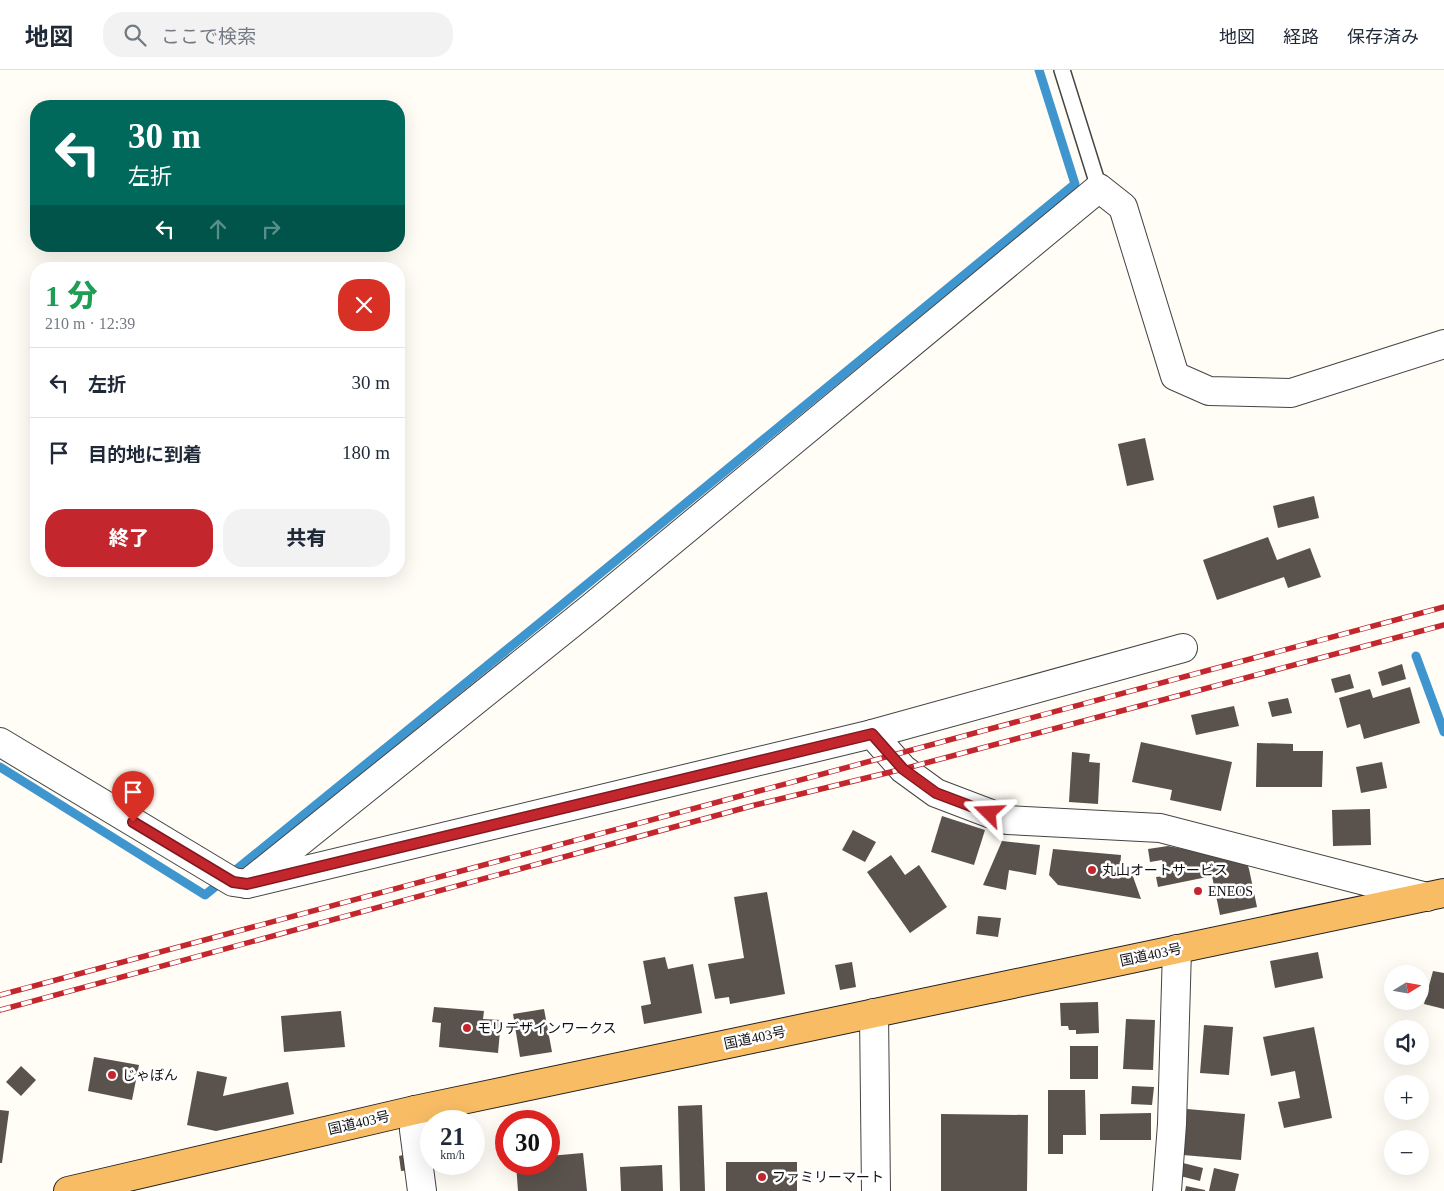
<!DOCTYPE html>
<html lang="ja">
<head>
<meta charset="utf-8">
<style>
	:root { --surface:#fff; --page:#f2f2f3; --text:#1f2937; --muted:#747a83; --line:#e0e1e3; --accent:#c4262e }
	body { margin:0; font-family:"Times New Roman","Noto Sans JP",serif; background:var(--page); color:var(--text); height:100vh; display:flex; flex-direction:column; font-size:19px; white-space:nowrap }
	* { box-sizing:border-box; margin:0 }
	p { font-size:16px; color:var(--muted) }
	.icon { flex:none; width:28px; height:28px; fill:none; stroke:currentColor; stroke-width:2; stroke-linecap:round; stroke-linejoin:round }
	.map { position:relative; flex:1; overflow:hidden }
	.details { position:absolute; left:30px; top:192px; width:375px; height:315px; display:flex; flex-direction:column; background:var(--surface); border-radius:20px; box-shadow:0 5px 20px #0002 }
	.details>* { flex:none }
	.banner { position:absolute; left:30px; top:30px; width:375px; height:152px; border-radius:20px; box-shadow:0 5px 20px #0002; background:#00695c; color:#fff; overflow:hidden }
	.needle { width:32px; rotate:79deg }
	.controls { position:absolute; left:1384px; top:895px; display:grid; gap:10px }
	.controls a { display:grid; place-items:center; width:45px; height:45px; border-radius:50%; background:var(--surface); box-shadow:0 5px 20px #0002; font-size:25px }
	.speed { position:absolute; left:420px; top:1040px; display:flex; gap:10px; font-size:25px; font-weight:700; text-align:center }
	.speed>* { display:grid; place-content:center; width:65px; height:65px; border-radius:50%; background:var(--surface); box-shadow:0 5px 20px #0002; line-height:1 }
	.speed small { font-size:12px; font-weight:400 }
	.speed .limit { border:8px solid #d22; background:#fff; color:#111 }
	.pin { position:absolute; display:grid; place-items:center; width:42px; height:42px; color:#fff; margin:-51px -21px; border-radius:50% 50% 50% 0; rotate:-45deg; box-shadow:0 0 5px #0007 }
	.pin .icon { rotate:45deg }
	.me { position:absolute; width:55px; margin:-28px; rotate:291deg; stroke-linejoin:round; filter:drop-shadow(0 0 4px #0008) }
	.turn { display:flex; align-items:center; gap:18px; height:105px; padding:0 15px; font-size:22px }
	.turn .icon { width:65px; height:65px; stroke-width:2.5 }
	.turn b { display:block; font-size:35px; line-height:42px }
	.lanes { display:flex; align-items:center; height:48px; padding:0 15px; background:#0003; justify-content:center; gap:25px; direction:ltr }
	.lanes .off { opacity:.35 }
	.round { display:grid; place-items:center; flex:none; width:52px; height:52px; border-radius:20px; background:var(--page) }
	.headline { display:flex; align-items:center; justify-content:space-between; height:85px; padding:0 15px }
	h1 { font-size:30px; font-weight:800; line-height:38px; color:#1e9e55 }
	.button { display:flex; gap:10px; margin-top:auto; padding:10px 15px }
	.button a { flex:1; height:58px; border-radius:20px; background:var(--accent); color:#fff; font-size:20px; font-weight:800; line-height:58px; text-align:center }
	.button a+a { background:var(--page); color:var(--text) }
	ul { padding:0; list-style:none }
	li { display:flex; align-items:center; gap:15px; height:70px; padding:0 15px; border-top:1px solid var(--line) }
	li div { flex:1 }
	li b { display:block; font-size:19px }
	li em { font-style:normal }
	header { display:flex; align-items:center; gap:30px; box-sizing:border-box; height:70px; padding:0 25px; background:var(--surface); border-bottom:1px solid var(--line) }
	header strong { font-size:24px }
	nav { display:flex; gap:28px; margin-inline-start:auto; font-size:18px }
	.search { width:350px; height:45px; background:var(--page); display:flex; align-items:center; gap:12px; box-sizing:border-box; padding:0 18px; border-radius:20px; color:var(--muted); font-size:19px }
	.map>svg:first-child { display:block }
	.lines { fill:none; stroke-linecap:round; stroke-linejoin:round }
	.stream { stroke:#3f96cf; stroke-width:9 }
	.building { fill:#5a524d }
	.service-casing { stroke:#444; stroke-width:18 }
	.minor-casing { stroke:#444; stroke-width:30 }
	.tertiary-casing { stroke:#444; stroke-width:30 }
	.trunk-casing { stroke:#222; stroke-width:30 }
	.service { stroke:#fff; stroke-width:15 }
	.minor { stroke:#fff; stroke-width:28 }
	.tertiary { stroke:#fff; stroke-width:28 }
	.trunk { stroke:#f7bc64; stroke-width:28 }
	.rail-casing { stroke:#c4262e; stroke-width:5.5 }
	.rail { stroke:#fff; stroke-width:4; stroke-dasharray:11; stroke-linecap:butt }
	.route-casing { stroke:#7f191e; stroke-width:12 }
	.route { stroke:#c4262e; stroke-width:9 }
	.poi-dot { fill:#c4262e; stroke:#fff; stroke-width:2 }
	.labels { text-anchor:middle; dominant-baseline:central; stroke-width:5; stroke-linejoin:round; paint-order:stroke }
	.poi-label { font-size:14px; fill:#111; stroke:#fff; text-anchor:start }
	.street-label { font-size:14px; fill:#111; stroke:#fff }
</style>
</head>
<body>
<header>
<strong>地図</strong>
<div class="search"><svg class="icon" aria-label="search" viewBox="0 0 24 24"><circle cx="10" cy="10" r="6"/><path d="M15 15l6 6"/></svg>ここで検索</div>
<nav><a>地図</a><a>経路</a><a>保存済み</a></nav>
</header>
<div class="map">
<svg width="1444" height="1121" viewBox="0 0 1444 1121">
	<rect width="100%" height="100%" fill="#fffdf5"/>
	<g class="lines">
		<!-- stream -->
		<g class="stream">
			<path d="M1416,586L1444,662"/>
			<path d="M0,697L205,825L552,543L1075,114L1039,0"/>
		</g>
	</g>
	<!-- building -->
	<g class="building">
		<path d="M1145,368L1154,410L1127,416L1118,374Z"/>
		<path d="M1314,426L1319,448L1278,458L1273,436Z"/>
		<path d="M1268,467L1277,490L1310,478L1321,507L1288,518L1284,507L1217,530L1203,490Z"/>
		<path d="M1402,594L1406,609L1382,616L1378,602Z"/>
		<path d="M1350,604L1354,618L1335,623L1331,609Z"/>
		<path d="M1410,617L1420,653L1364,669L1360,654L1347,658L1339,628L1370,619L1373,628Z"/>
		<path d="M1288,628L1292,643L1272,647L1268,632Z"/>
		<path d="M1234,636L1239,656L1196,665L1191,645Z"/>
		<path d="M1141,672L1232,692L1221,741L1170,730L1172,720L1132,712Z"/>
		<path d="M1257,673L1293,674V681H1323L1322,717H1256Z"/>
		<path d="M1072,682L1090,684L1089,692L1100,693L1098,734L1069,732Z"/>
		<path d="M1382,692L1387,718L1361,723L1356,697Z"/>
		<path d="M1370,739L1371,775L1333,776L1332,740Z"/>
		<path d="M942,746L985,760L974,795L931,782Z"/>
		<path d="M853,760L876,772L865,792L842,780Z"/>
		<path d="M1002,771L1040,775L1036,805L1009,800L1006,820L983,815Z"/>
		<path d="M1168,776L1246,791L1249,799L1257,837L1220,845L1212,806L1158,817L1156,807L1165,806L1162,790L1150,792L1148,779Z"/>
		<path d="M1053,779L1121,785L1120,799L1131,801L1141,829L1058,815L1049,805Z"/>
		<path d="M891,785L905,805L919,795L947,837L910,863L867,802Z"/>
		<path d="M767,822L785,924L730,934L729,927L715,929L708,894L744,888L734,827Z"/>
		<path d="M978,846L1001,848L998,867L976,864Z"/>
		<path d="M1318,882L1323,908L1275,918L1270,891Z"/>
		<path d="M665,887L668,899L693,894L702,943L644,954L641,936L651,934L643,891Z"/>
		<path d="M852,892L856,917L840,920L835,895Z"/>
		<path d="M1433,901L1444,903V939L1424,934Z"/>
		<path d="M1098,932L1099,963L1076,964V960H1069L1068,956H1061L1060,933Z"/>
		<path d="M434,937L484,941L483,949L501,950L498,983L439,977L441,953L432,952Z"/>
		<path d="M544,939L552,982L520,987L513,944Z"/>
		<path d="M341,941L345,977L284,982L281,946Z"/>
		<path d="M1126,949L1155,950L1153,1000L1123,999Z"/>
		<path d="M1204,955L1233,957L1229,1005L1200,1003Z"/>
		<path d="M1314,957L1332,1048L1284,1058L1278,1032L1300,1028L1295,1001L1271,1006L1263,967Z"/>
		<rect x="1070" y="976" width="28" height="33"/>
		<path d="M94,987L139,995L132,1030L88,1021Z"/>
		<path d="M21,996L36,1010L21,1026L6,1012Z"/>
		<path d="M197,1001L227,1007L223,1026L288,1012L294,1044L216,1061L187,1055Z"/>
		<path d="M1132,1016L1154,1017L1152,1035L1131,1034Z"/>
		<path d="M1048,1020H1085L1086,1065H1063V1084H1048Z"/>
		<path d="M702,1035L705,1121H680L678,1036Z"/>
		<path d="M1187,1039L1245,1044L1241,1090L1183,1085Z"/>
		<path d="M0,1040L9,1041L2,1093H0Z"/>
		<path d="M1151,1043V1070H1100V1044Z"/>
		<path d="M941,1044L1028,1045L1027,1121H941Z"/>
		<path d="M583,1083L587,1121H518L516,1094H549V1086Z"/>
		<path d="M407,1084L410,1100L401,1101L399,1086Z"/>
		<rect x="726" y="1092" width="71" height="29"/>
		<path d="M1183,1093L1203,1098L1200,1111L1180,1106Z"/>
		<path d="M662,1095L663,1121H621L620,1097Z"/>
		<path d="M1214,1098L1239,1104L1235,1121H1209Z"/>
		<path d="M1186,1116L1205,1120V1121H1185Z"/>
	</g>
	<g class="lines">
		<defs>
			<path id="service" d="M1062,0L1099,118"/>
			<g id="minor">
				<path d="M872,664L1183,578"/>
				<path d="M0,672L233,812L247,814L872,664L903,699L936,723L1007,750L1160,758L1427,827"/>
				<path d="M247,814L592,537L1099,118L1123,137L1175,306L1209,321L1291,323L1444,274"/>
				<path d="M415,1040L414,1060L422,1121"/>
				<path d="M1167,1121L1172,1054L1177,879"/>
			</g>
			<path id="tertiary" d="M874,943L876,1121"/>
			<path id="trunk" d="M68,1121L415,1040L1444,823"/>
		</defs>
		<!-- service casing -->
		<use href="#service" class="service-casing"/>
		<!-- minor casing -->
		<use href="#minor" class="minor-casing"/>
		<!-- tertiary casing -->
		<use href="#tertiary" class="tertiary-casing"/>
		<!-- trunk casing -->
		<use href="#trunk" class="trunk-casing"/>
		<!-- service -->
		<use href="#service" class="service"/>
		<!-- minor -->
		<use href="#minor" class="minor"/>
		<!-- tertiary -->
		<use href="#tertiary" class="tertiary"/>
		<!-- trunk -->
		<use href="#trunk" class="trunk"/>
		<defs>
			<g id="rail">
				<path d="M0,925L1444,537"/>
				<path d="M0,940L755,735L903,699L1444,555"/>
			</g>
		</defs>
		<!-- rail casing -->
		<use href="#rail" class="rail-casing"/>
		<!-- rail -->
		<use href="#rail" class="rail"/>
	</g>
	<g class="lines">
		<defs>
			<path id="route" d="M133,752L233,812L247,814L872,664L903,699L936,723L989,743"/>
		</defs>
		<!-- route casing -->
		<use href="#route" class="route-casing"/>
		<!-- route -->
		<use href="#route" class="route"/>
	</g>
	<!-- markers -->
	<g class="poi-dot">
		<circle cx="1092" cy="800" r="5"/>
		<circle cx="1198" cy="821" r="5"/>
		<circle cx="467" cy="958" r="5"/>
		<circle cx="112" cy="1005" r="5"/>
		<circle cx="762" cy="1107" r="5"/>
	</g>
	<g class="labels">
		<!-- poi labels -->
		<g class="poi-label">
			<text x="1102" y="800">丸山オートサービス</text>
			<text x="1208" y="821">ENEOS</text>
			<text x="477" y="958">モリデザインワークス</text>
			<text x="122" y="1005">じゃぼん</text>
			<text x="772" y="1107">ファミリーマート</text>
		</g>
		<!-- street labels -->
		<g class="street-label">
			<text transform="translate(1151 885) rotate(-12)">国道403号</text>
			<text transform="translate(755 968) rotate(-12)">国道403号</text>
			<text transform="translate(359 1053) rotate(-13)">国道403号</text>
		</g>
	</g>
</svg>
<div class="controls">
<a><svg class="needle" viewBox="-14 -14 28 28"><path d="M0-13l5 13h-10z" fill="#e53935"/><path d="M0 13l5-13h-10z" fill="#747a83"/></svg></a>
<a><svg class="icon" aria-label="sound" viewBox="0 0 24 24"><path d="M4 9h4l5-4v14l-5-4H4zM17 9q2 3 0 6"/></svg></a>
<a>+</a>
<a>−</a>
</div>
<div class="speed"><div>21<small>km/h</small></div><div class="limit">30</div></div>
<div class="pin" style="left:133px;top:752px;background:#d93025"><svg class="icon" aria-label="arrive" viewBox="0 0 24 24"><path d="M6 21V4h12l-3 4 3 4H6"/></svg></div>
<svg class="me" style="left:989px;top:743px" viewBox="-20 -20 40 40"><path d="M0-17L14 15 0 8-14 15z" fill="#c4262e" stroke="#fff" stroke-width="4"/></svg>
<div class="banner">
<div class="turn"><svg class="icon" aria-label="left" viewBox="0 0 24 24"><path d="M17 20v-9H6M10 6l-5 5 5 5"/></svg><div><b>30 m</b>左折</div></div>
<div class="lanes"><svg class="icon" aria-label="left" viewBox="0 0 24 24"><path d="M17 20v-9H6M10 6l-5 5 5 5"/></svg><svg class="icon off" aria-label="ahead" viewBox="0 0 24 24"><path d="M12 20V5M6 11l6-6 6 6"/></svg><svg class="icon off" aria-label="right" viewBox="0 0 24 24"><path d="M7 20v-9h11M14 6l5 5-5 5"/></svg></div>
</div>
<section class="details">
<div class="headline"><div><h1>1 分</h1><p>210 m · 12:39</p></div><a class="round" style="background:#d93025;color:#fff"><svg class="icon" aria-label="close" viewBox="0 0 24 24"><path d="M6 6l12 12M18 6L6 18"/></svg></a></div>
<ul>
<li><svg class="icon" aria-label="left" viewBox="0 0 24 24"><path d="M17 20v-9H6M10 6l-5 5 5 5"/></svg><div><b>左折</b></div><em>30 m</em></li>
<li><svg class="icon" aria-label="arrive" viewBox="0 0 24 24"><path d="M6 21V4h12l-3 4 3 4H6"/></svg><div><b>目的地に到着</b></div><em>180 m</em></li>
</ul>
<div class="button"><a>終了</a><a>共有</a></div>
</section>
</div>
</body>
</html>
